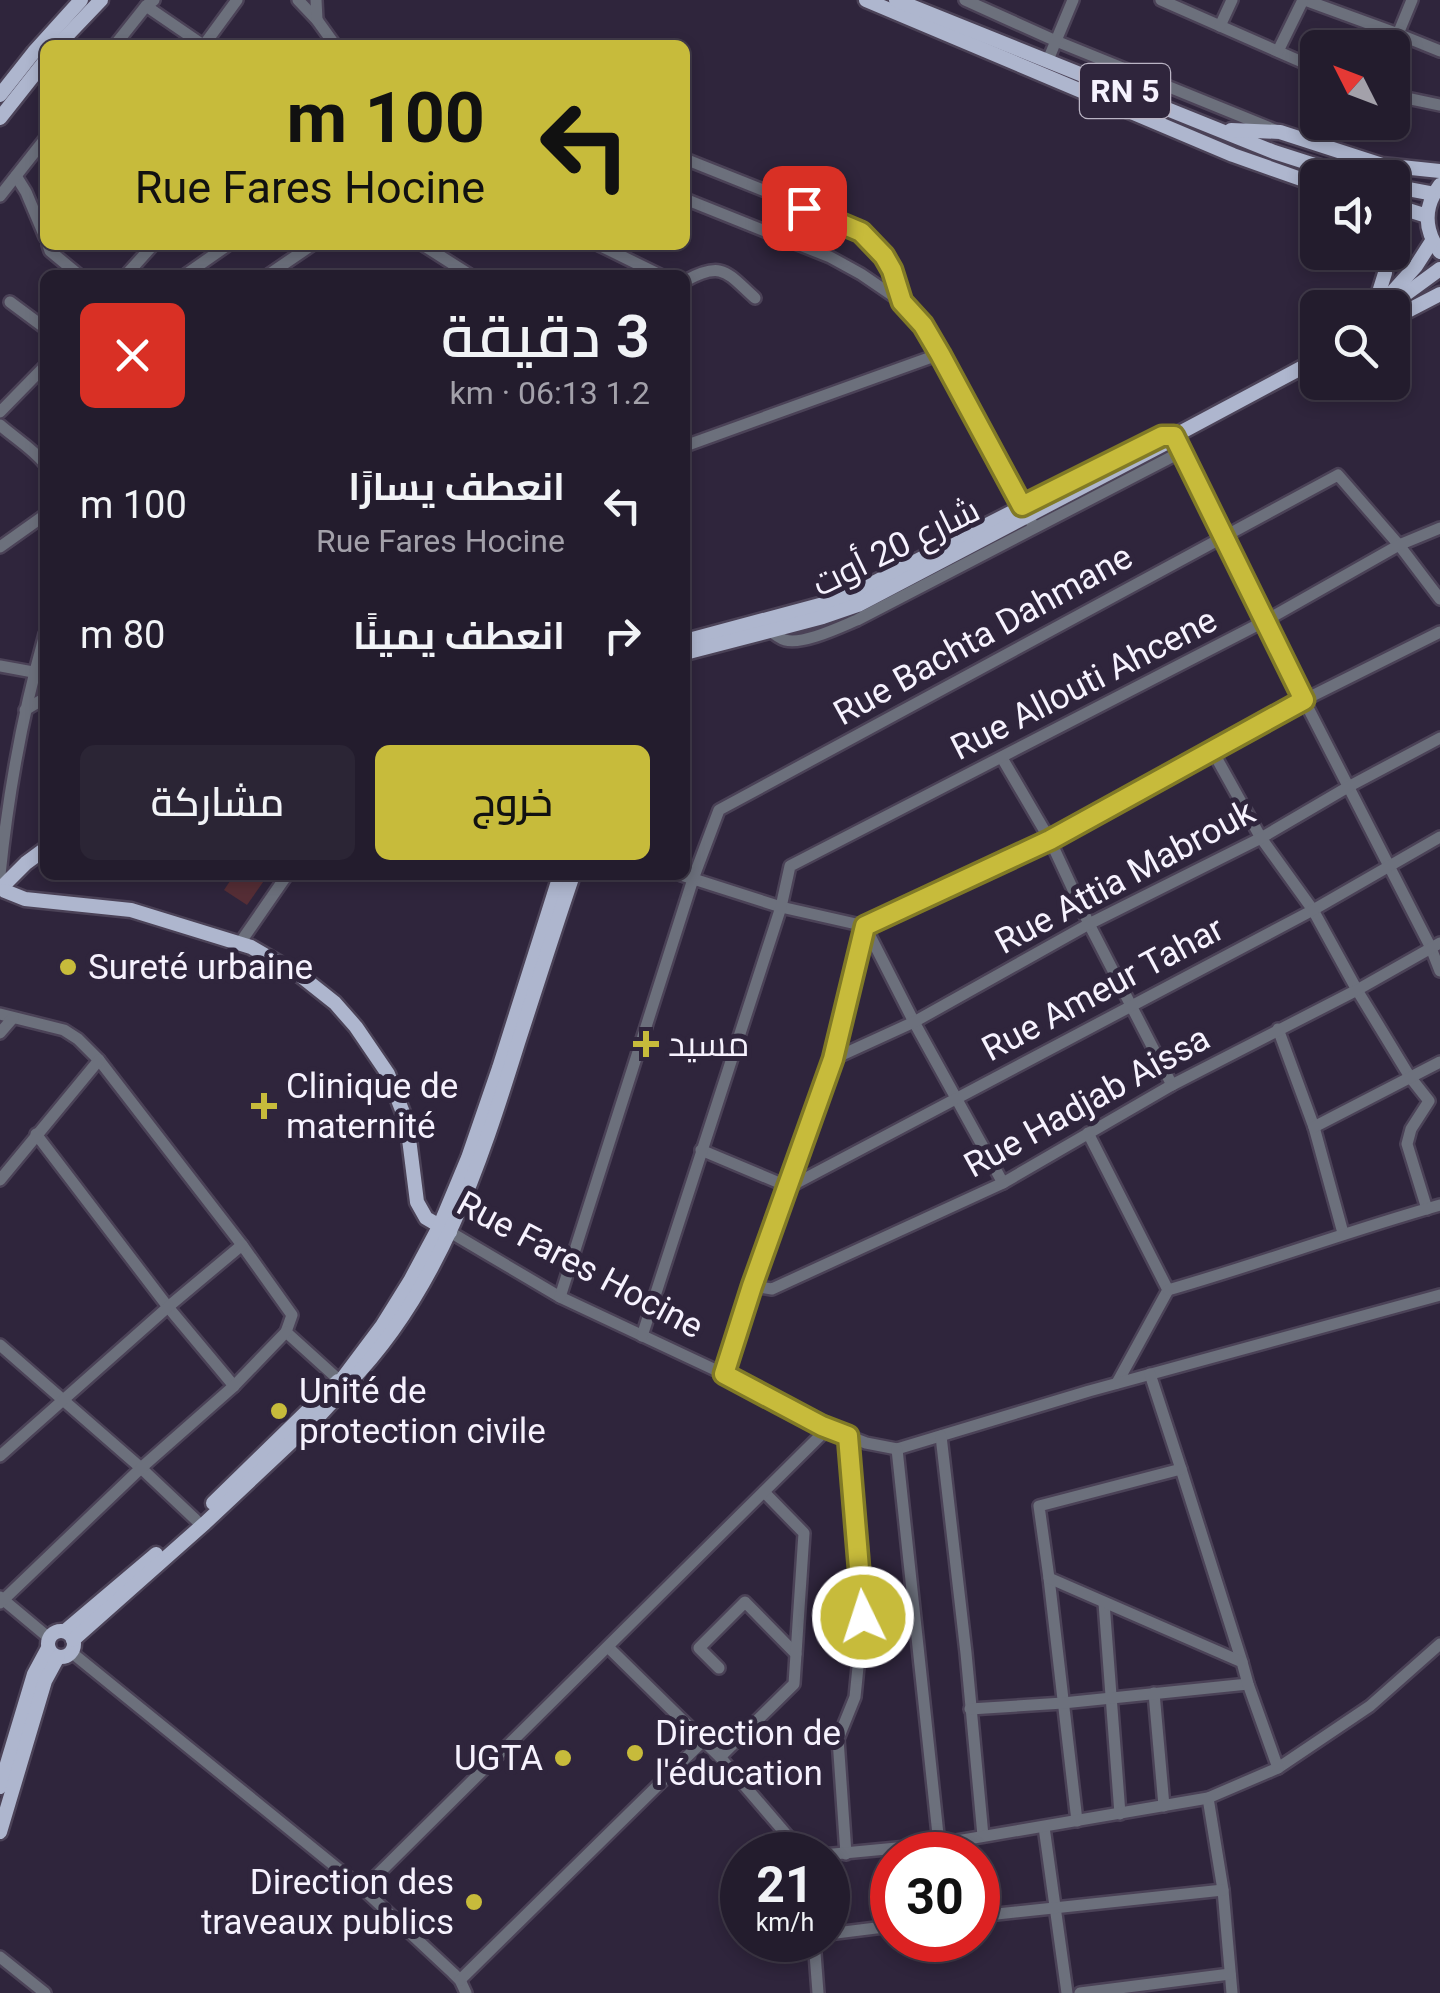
<!DOCTYPE html>
<html lang="ar">
<head>
<meta charset="utf-8">
<style>
	:root { --surface:#231c2d; --page:#2b2535; --text:#f1f3f6; --muted:#a3a1aa; --line:#403a49; --accent:#c7bb3b }
	body { margin:0; font-family:Roboto,Cairo,sans-serif; background:var(--page); color:var(--text); direction:rtl; height:100vh; display:flex; flex-direction:column; font-size:38px; white-space:nowrap }
	* { box-sizing:border-box; margin:0 }
	p { font-size:32px; color:var(--muted) }
	.icon { flex:none; width:55px; height:55px; fill:none; stroke:currentColor; stroke-width:2; stroke-linecap:round; stroke-linejoin:round }
	.map { position:relative; flex:1; overflow:hidden; direction:ltr }
	.side { position:absolute; left:40px; top:270px; width:650px; height:610px; display:flex; flex-direction:column; background:var(--surface); border-radius:15px; box-shadow:0 5px 15px #0003,0 0 0 2px var(--line); direction:rtl }
	.side>* { flex:none }
	.guide { position:absolute; left:40px; top:40px; width:650px; height:210px; border-radius:15px; box-shadow:0 5px 15px #0003,0 0 0 2px var(--line); direction:rtl; background:#c7bb3b; color:#111; overflow:hidden }
	.needle { width:65px; rotate:312deg }
	.fabs { position:absolute; left:1300px; top:30px; display:grid; gap:20px }
	.fabs a { display:grid; place-items:center; width:110px; height:110px; border-radius:15px; background:var(--surface); box-shadow:0 5px 15px #0003,0 0 0 2px var(--line); font-size:50px }
	.speed { position:absolute; left:720px; top:1832px; display:flex; gap:20px; font-size:50px; font-weight:700; text-align:center }
	.speed>* { display:grid; place-content:center; width:130px; height:130px; border-radius:50%; background:var(--surface); box-shadow:0 5px 15px #0003,0 0 0 2px var(--line); line-height:1 }
	.speed small { font-size:25px; font-weight:400 }
	.speed .limit { border:15px solid #d22; background:#fff; color:#111 }
	.pin { position:absolute; display:grid; place-items:center; width:85px; height:85px; color:#fff; margin:-42px; border-radius:20px; box-shadow:0 5px 15px #0006 }
	.me { position:absolute; width:110px; margin:-55px; rotate:356deg; stroke-linejoin:round; filter:drop-shadow(0 0 8px #0008) }
	.turn { display:flex; align-items:center; gap:35px; height:210px; padding:0 40px; font-size:45px }
	.turn .icon { width:130px; height:130px; stroke-width:2.5 }
	.turn b { display:block; font-size:70px; line-height:85px }
	.round { display:grid; place-items:center; flex:none; width:105px; height:105px; border-radius:15px; background:var(--page) }
	.head { display:flex; align-items:center; justify-content:space-between; height:170px; padding:0 40px }
	h1 { font-size:60px; font-weight:600; line-height:75px }
	.action { display:flex; gap:20px; margin-top:auto; padding:20px 40px }
	.action a { flex:1; height:115px; border-radius:15px; background:var(--accent); color:#111; font-size:40px; font-weight:600; line-height:115px; text-align:center }
	.action a+a { background:var(--page); color:var(--text) }
	ul { padding:0; list-style:none }
	li { display:flex; align-items:center; gap:30px; height:130px; padding:0 40px }
	li div { flex:1 }
	li b { display:block; font-size:38px }
	li em { font-style:normal }
	.map>svg:first-child { display:block }
	.green { fill:#562e36 }
	.lines { fill:none; stroke-linecap:round; stroke-linejoin:round }
	.minor-casing { stroke:#4b4257; stroke-width:16 }
	.major-casing { stroke:#4b4257; stroke-width:19 }
	.minor { stroke:#6c707c; stroke-width:11 }
	.major { stroke:#aeb6ce; stroke-width:14 }
	.route-casing { stroke:#817a26; stroke-width:25 }
	.route { stroke:#c7bb3b; stroke-width:18 }
	.poi-dot { fill:#c7bb3b; stroke:#2f253c; stroke-width:4 }
	.labels { text-anchor:middle; dominant-baseline:central; stroke-width:10; stroke-linejoin:round; paint-order:stroke }
	.shield { fill:#2f253c; stroke:#bab4c4; stroke-width:2.5 }
	.shield-label { font-size:32px; font-weight:bold; fill:#f6f2fe }
	.street-label { font-size:35px; fill:#f6f2fe; stroke:#2f253c }
	.poi-label { font-size:35px; fill:#f6f2fe; stroke:#2f253c; text-anchor:start }
</style>
</head>
<body>
<div class="map">
<svg width="1440" height="1993" viewBox="0 0 1440 1993">
	<rect width="100%" height="100%" fill="#2f253c"/>
	<!-- green -->
	<path class="green" d="M234,875H268L247,905L224,890Z"/>
	<g class="lines">
		<defs>
			<g id="minor">
				<path d="M298,0L317,20L335,45"/>
				<path d="M316,0L317,20"/>
				<path d="M965,0L1056,41L1275,130"/>
				<path d="M1161,0L1318,69"/>
				<path d="M1305,0L1398,34L1412,0"/>
				<path d="M146,6L203,45"/>
				<path d="M1220,26L1232,0"/>
				<path d="M1398,34L1440,51"/>
				<path d="M115,45L146,6L154,0"/>
				<path d="M204,45L237,0"/>
				<path d="M1278,51L1303,0"/>
				<path d="M1048,60L1073,0"/>
				<path d="M1392,95L1440,105"/>
				<path d="M685,159L798,204L861,233L884,256L892,270L902,302"/>
				<path d="M16,176L26,192L45,237"/>
				<path d="M0,196L45,139"/>
				<path d="M685,199L830,257L861,274L902,302L923,325L940,354L1034,527"/>
				<path d="M48,245L50,251L79,275"/>
				<path d="M423,245L470,275"/>
				<path d="M599,245L660,275"/>
				<path d="M126,275L153,245"/>
				<path d="M185,275L228,245"/>
				<path d="M268,275L312,245"/>
				<path d="M685,281C723,260 727,273 755,298"/>
				<path d="M10,302L45,328"/>
				<path d="M0,412L45,366"/>
				<path d="M0,425C16,439 32,448 45,464"/>
				<path d="M1174,436L1304,700L1431,948L1440,971"/>
				<path d="M685,446L940,354"/>
				<path d="M0,547L45,515"/>
				<path d="M771,631C774,634 781,639 785,640C803,645 840,627 857,620L1181,452"/>
				<path d="M0,666L33,672"/>
				<path d="M25,710L45,698"/>
				<path d="M1212,750L1261,838L1313,910L1357,990L1410,1077L1429,1101L1411,1129L1407,1144L1427,1209"/>
				<path d="M1002,758L1050,840L1089,924L1172,1085"/>
				<path d="M0,875C8,794 23,712 45,634"/>
				<path d="M681,875L781,907L865,926"/>
				<path d="M865,926L1050,840L1304,700L1440,632"/>
				<path d="M865,926L914,1022L1003,1183"/>
				<path d="M240,943L287,875"/>
				<path d="M0,1014L64,1030L78,1039L99,1060L242,1245L292,1315L286,1332L339,1380"/>
				<path d="M1278,1029L1314,1127L1343,1233"/>
				<path d="M0,1033L13,1018"/>
				<path d="M833,1059L914,1022L1089,924L1261,838L1348,787L1440,738"/>
				<path d="M1314,1127L1440,1062"/>
				<path d="M1088,1133L1168,1290L1117,1383"/>
				<path d="M36,1134L168,1307L234,1386"/>
				<path d="M701,1150L789,1187L1313,910L1440,837"/>
				<path d="M0,1180L99,1060"/>
				<path d="M450,1232L560,1297L724,1374L822,1426L866,1443L897,1449L1089,1391L1440,1295"/>
				<path d="M752,1286L772,1289L1003,1183L1172,1085L1357,990L1440,943"/>
				<path d="M1168,1290C1259,1264 1348,1231 1440,1205"/>
				<path d="M560,1297L693,879L719,810L1338,475L1399,545L1440,599"/>
				<path d="M642,1336L781,907L790,866L1265,621L1399,545L1440,528"/>
				<path d="M0,1345L141,1468L196,1520"/>
				<path d="M724,1374L752,1286L833,1059L865,926"/>
				<path d="M941,1436L966,1653L983,1836"/>
				<path d="M897,1449L939,1844"/>
				<path d="M0,1456L168,1307L242,1245"/>
				<path d="M1181,1469L1242,1662"/>
				<path d="M1049,1578L1077,1821"/>
				<path d="M0,1597L49,1638"/>
				<path d="M0,1603L141,1468L234,1386L286,1332"/>
				<path d="M1104,1603L1120,1814"/>
				<path d="M608,1647L720,1757L804,1855"/>
				<path d="M71,1652L363,1889L453,1973L460,1980L466,1993"/>
				<path d="M719,1668L699,1648L745,1602L796,1654"/>
				<path d="M1154,1693L1164,1806"/>
				<path d="M970,1709L1063,1703L1248,1684"/>
				<path d="M720,1757L794,1684L804,1533L764,1492"/>
				<path d="M1278,1768L1370,1706L1440,1644"/>
				<path d="M1208,1798L1223,1890L1232,1993"/>
				<path d="M1044,1827L1067,1993"/>
				<path d="M846,1854L838,1739L855,1697L863,1617L849,1436"/>
				<path d="M823,1855L939,1844L1208,1798L1278,1768L1248,1684L1242,1662L1049,1578L1039,1506L1181,1469L1150,1374"/>
				<path d="M363,1889L828,1428"/>
				<path d="M978,1916L1223,1890"/>
				<path d="M828,1934L892,1926"/>
				<path d="M814,1940L818,1993"/>
				<path d="M0,1957L45,1993"/>
				<path d="M460,1980L703,1741"/>
				<path d="M1080,1993L1230,1974"/>
			</g>
			<g id="major">
				<path d="M866,0L1233,155L1318,185"/>
				<path d="M896,0L1274,152L1355,178"/>
				<path d="M58,45L101,0"/>
				<path d="M0,95L34,52L81,0"/>
				<path d="M0,118L45,61"/>
				<path d="M1231,130L1280,132L1382,165L1440,171"/>
				<path d="M1440,185C1423,207 1424,230 1440,252"/>
				<path d="M1392,186L1429,193"/>
				<path d="M1392,205L1427,216"/>
				<path d="M1375,305L1385,273L1384,252"/>
				<path d="M1388,307L1440,269"/>
				<path d="M1378,308L1416,266L1432,241"/>
				<path d="M1392,319L1440,294"/>
				<path d="M685,641L842,599L1114,460"/>
				<path d="M685,653L823,617L858,605L1166,443L1174,436L1318,359"/>
				<path d="M4,885L26,863L45,849"/>
				<path d="M5,891L25,899L131,910L251,947L301,976L335,1003L356,1027L388,1074L407,1123L417,1202L426,1218L450,1232"/>
				<path d="M343,1378L382,1326L410,1281L440,1225L468,1158L499,1068L560,875"/>
				<path d="M348,1384C439,1291 480,1165 518,1043C536,987 554,931 573,875"/>
				<path d="M213,1503L338,1381"/>
				<circle cx="61" cy="1644" r="13"/>
				<path d="M65,1631L156,1554"/>
				<path d="M73,1640L205,1523L320,1415L345,1388"/>
				<path d="M0,1787L34,1674L48,1648"/>
				<path d="M0,1832L45,1681L58,1657"/>
			</g>
		</defs>
		<!-- minor casing -->
		<use href="#minor" class="minor-casing"/>
		<!-- major casing -->
		<use href="#major" class="major-casing"/>
		<!-- minor -->
		<use href="#minor" class="minor"/>
		<!-- major -->
		<use href="#major" class="major"/>
	</g>
	<g class="lines">
		<defs>
			<path id="route" d="M804,208L861,232L884,256L892,270L902,302L923,325L940,354L1022,506L1162,436H1174L1304,700L1050,840L865,926L833,1059L752,1286L724,1374L822,1426L848,1436L863,1617"/>
		</defs>
		<!-- route casing -->
		<use href="#route" class="route-casing"/>
		<!-- route -->
		<use href="#route" class="route"/>
	</g>
	<!-- markers -->
	<g class="poi-dot">
		<circle cx="68" cy="967" r="10"/>
		<path d="M641 1029h10v10h10v10h-10v10h-10v-10h-10v-10h10z"/>
		<path d="M259 1091h10v10h10v10h-10v10h-10v-10h-10v-10h10z"/>
		<circle cx="279" cy="1411" r="10"/>
		<circle cx="635" cy="1753" r="10"/>
		<circle cx="563" cy="1758" r="10"/>
		<circle cx="474" cy="1902" r="10"/>
	</g>
	<g class="labels">
		<!-- shield labels -->
		<rect class="shield" x="1080" y="64" width="90" height="54" rx="8"/>
		<g class="shield-label">
			<text x="1125" y="91">RN 5</text>
		</g>
		<!-- street labels -->
		<g class="street-label">
			<text transform="translate(896 547) rotate(-26)">شارع 20 أوت</text>
			<text transform="translate(983 635) rotate(-29)">Rue Bachta Dahmane</text>
			<text transform="translate(1084 684) rotate(-27)">Rue Allouti Ahcene</text>
			<text transform="translate(1125 877) rotate(-28)">Rue Attia Mabrouk</text>
			<text transform="translate(1103 989) rotate(-28)">Rue Ameur Tahar</text>
			<text transform="translate(1087 1102) rotate(-29)">Rue Hadjab Aissa</text>
			<text transform="translate(580 1265) rotate(28)">Rue Fares Hocine</text>
		</g>
		<!-- poi labels -->
		<g class="poi-label">
			<text x="88" y="967">Sureté urbaine</text>
			<text x="668" y="1044">مسيد</text>
			<text x="286" y="1086">Clinique de<tspan x="286" dy="40">maternité</tspan></text>
			<text x="299" y="1391">Unité de<tspan x="299" dy="40">protection civile</tspan></text>
			<text x="655" y="1733">Direction de<tspan x="655" dy="40">l'éducation</tspan></text>
			<text x="543" y="1758" text-anchor="end">UGTA</text>
			<text x="454" y="1882" text-anchor="end">Direction des<tspan x="454" dy="40">traveaux publics</tspan></text>
		</g>
	</g>
</svg>
<div class="fabs">
<a><svg class="needle" viewBox="-14 -14 28 28"><path d="M0-13l5 13h-10z" fill="#e53935"/><path d="M0 13l5-13h-10z" fill="#a3a1aa"/></svg></a>
<a><svg class="icon" aria-label="sound" viewBox="0 0 24 24"><path d="M4 9h4l5-4v14l-5-4H4zM17 9q2 3 0 6"/></svg></a>
<a><svg class="icon" aria-label="search" viewBox="0 0 24 24"><circle cx="10" cy="10" r="6"/><path d="M15 15l6 6"/></svg></a>
</div>
<div class="speed"><div>21<small>km/h</small></div><div class="limit">30</div></div>
<div class="pin" style="left:804px;top:208px;background:#d93025"><svg class="icon" aria-label="arrive" viewBox="0 0 24 24"><path d="M6 21V4h12l-3 4 3 4H6"/></svg></div>
<svg class="me" style="left:863px;top:1617px" viewBox="-20 -20 40 40"><circle r="17" fill="#c7bb3b" stroke="#fff" stroke-width="3"/><path d="M0-11L8 9 0 5-8 9z" fill="#fff"/></svg>
<div class="guide">
<div class="turn"><svg class="icon" aria-label="left" viewBox="0 0 24 24"><path d="M17 20v-9H6M10 6l-5 5 5 5"/></svg><div><b>100 m</b>Rue Fares Hocine</div></div>
</div>
<section class="side">
<div class="head"><div><h1>3 دقيقة</h1><p>1.2 km · 06:13</p></div><a class="round" style="background:#d93025;color:#fff"><svg class="icon" aria-label="close" viewBox="0 0 24 24"><path d="M6 6l12 12M18 6L6 18"/></svg></a></div>
<ul>
<li><svg class="icon" aria-label="left" viewBox="0 0 24 24"><path d="M17 20v-9H6M10 6l-5 5 5 5"/></svg><div><b>انعطف يسارًا</b><p>Rue Fares Hocine</p></div><em>100 m</em></li>
<li><svg class="icon" aria-label="right" viewBox="0 0 24 24"><path d="M7 20v-9h11M14 6l5 5-5 5"/></svg><div><b>انعطف يمينًا</b></div><em>80 m</em></li>
</ul>
<div class="action"><a>خروج</a><a>مشاركة</a></div>
</section>
</div>
</body>
</html>
